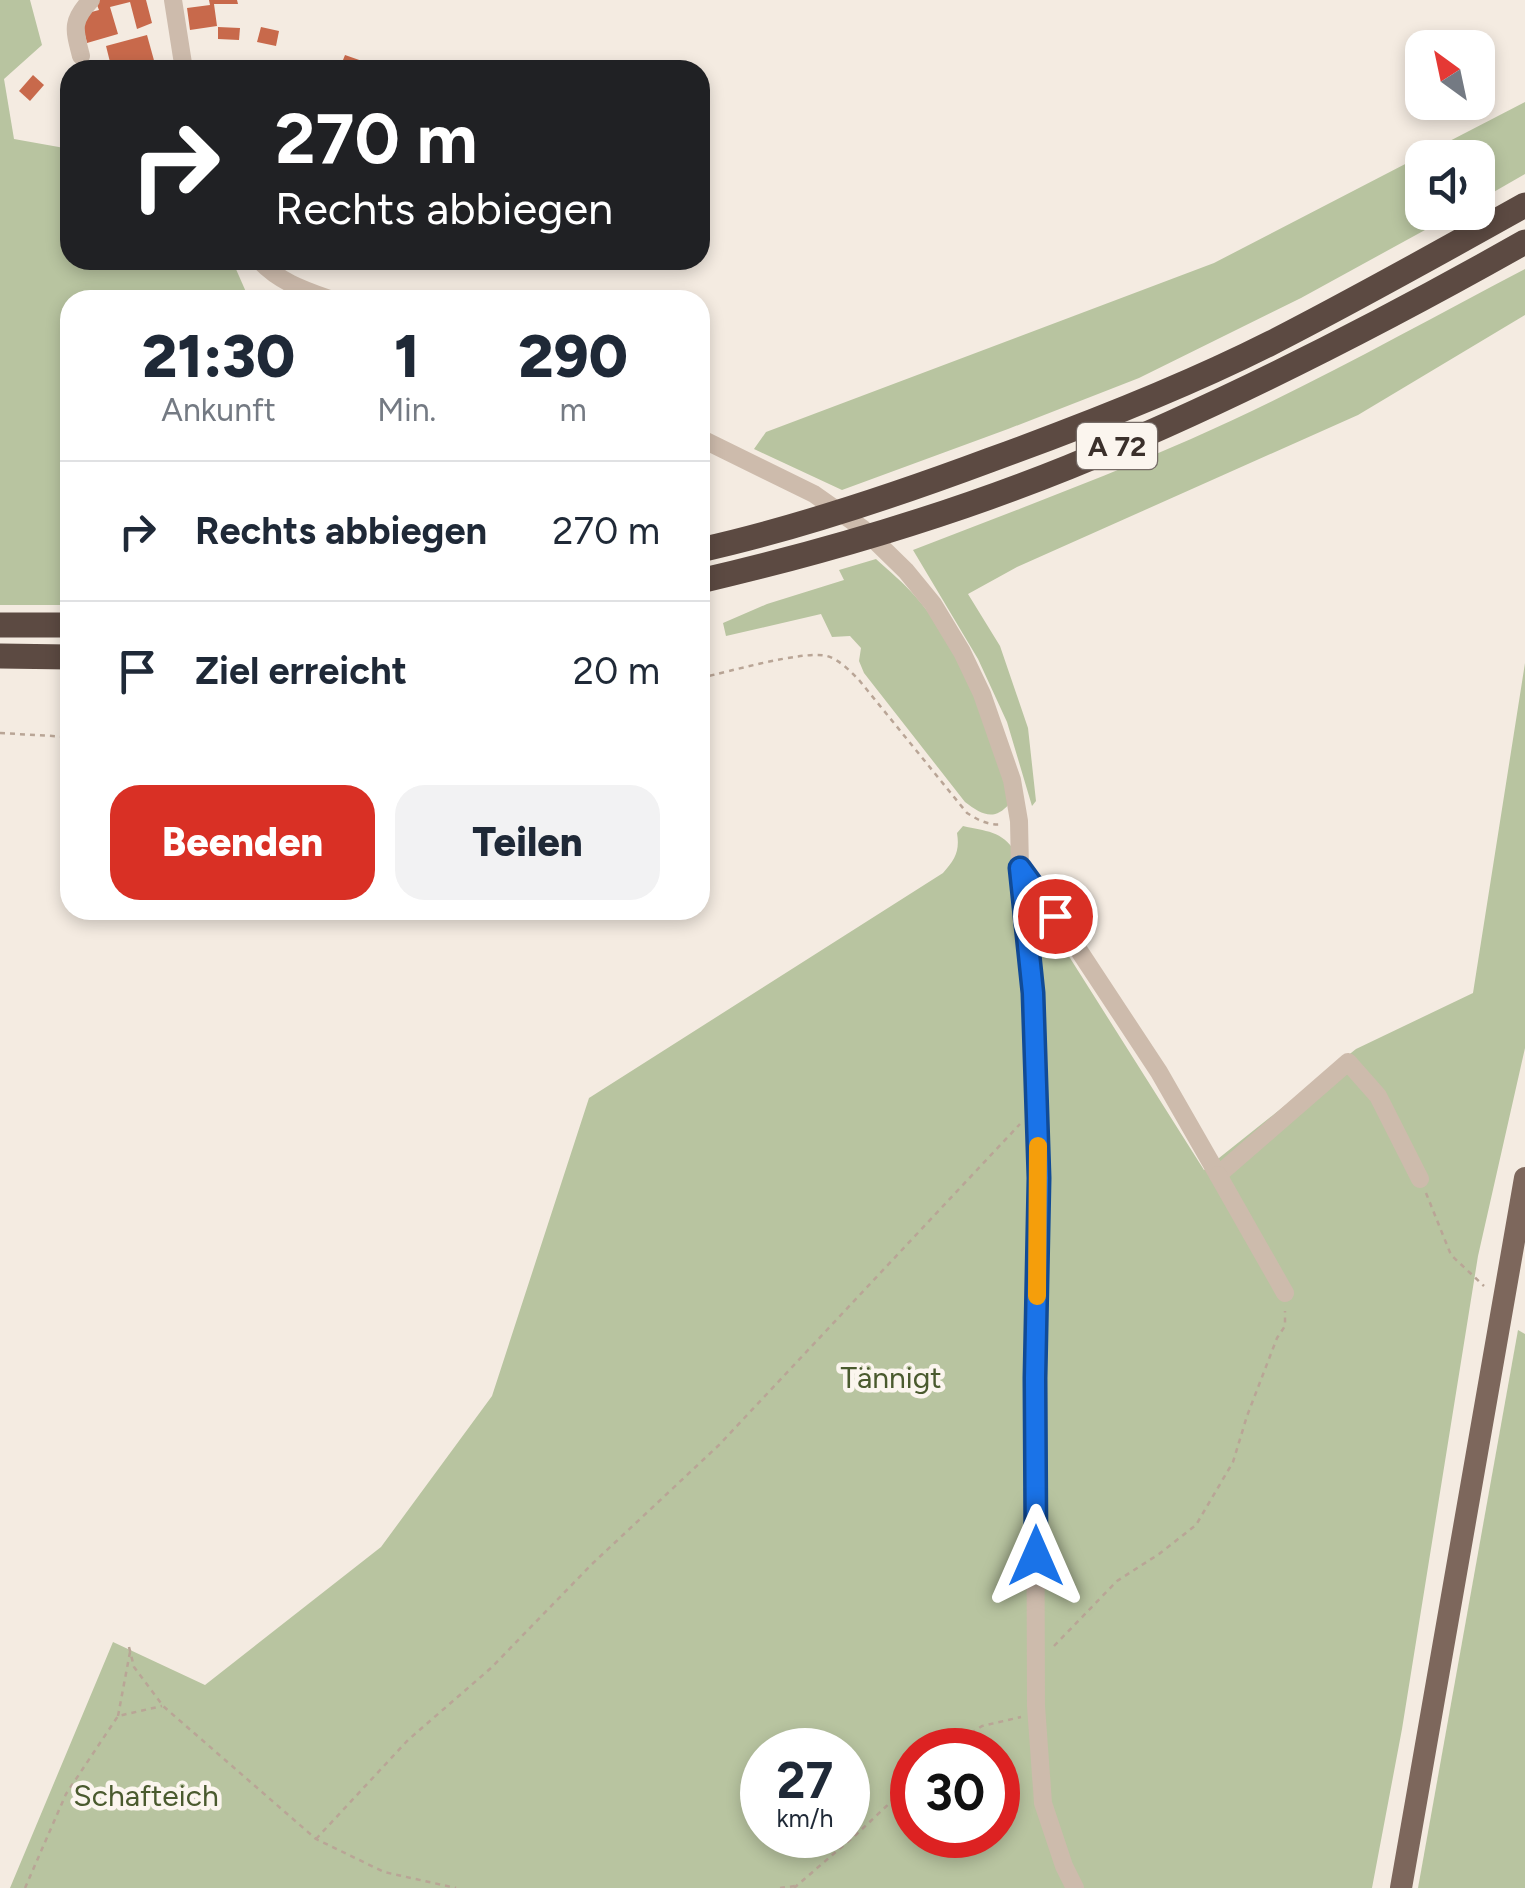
<!DOCTYPE html>
<html lang="de">
<head>
<meta charset="utf-8">
<style>
	:root { --surface:#fff; --page:#f2f2f3; --text:#1f2937; --muted:#747a83; --line:#e0e1e3; --accent:#d93025 }
	body { margin:0; font-family:Figtree,sans-serif; background:var(--page); color:var(--text); height:100vh; display:flex; flex-direction:column; font-size:38px; white-space:nowrap }
	* { box-sizing:border-box; margin:0 }
	p { font-size:32px; color:var(--muted) }
	.icon { flex:none; width:55px; height:55px; fill:none; stroke:currentColor; stroke-width:2; stroke-linecap:round; stroke-linejoin:round }
	.map { position:relative; flex:1; overflow:hidden }
	.panel { position:absolute; left:60px; top:290px; width:650px; height:630px; display:flex; flex-direction:column; background:var(--surface); border-radius:30px; box-shadow:0 5px 15px #0003 }
	.panel>* { flex:none }
	.hud { position:absolute; left:60px; top:60px; width:650px; height:210px; border-radius:30px; box-shadow:0 5px 15px #0003; background:#202124; color:#fff; overflow:hidden }
	.needle { width:65px; rotate:327deg }
	.controls { position:absolute; left:1405px; top:30px; display:grid; gap:20px }
	.controls a { display:grid; place-items:center; width:90px; height:90px; border-radius:20px; background:var(--surface); box-shadow:0 5px 15px #0003; font-size:50px }
	.speed { position:absolute; left:740px; top:1728px; display:flex; gap:20px; font-size:50px; font-weight:700; text-align:center }
	.speed>* { display:grid; place-content:center; width:130px; height:130px; border-radius:50%; background:var(--surface); box-shadow:0 5px 15px #0003; line-height:1 }
	.speed small { font-size:25px; font-weight:400 }
	.speed .limit { border:15px solid #d22; background:#fff; color:#111 }
	.pin { position:absolute; display:grid; place-items:center; width:85px; height:85px; color:#fff; margin:-42px; border:5px solid #fff; border-radius:50%; box-shadow:0 2px 10px #0007 }
	.me { position:absolute; width:110px; margin:-55px; rotate:0deg; stroke-linejoin:round; filter:drop-shadow(0 0 8px #0008) }
	.turn { display:flex; align-items:center; gap:35px; height:210px; padding:0 50px; font-size:45px }
	.turn .icon { width:130px; height:130px; stroke-width:2.5 }
	.turn b { display:block; font-size:70px; line-height:85px }
	.eta { display:flex; justify-content:space-evenly; align-items:center; height:170px; text-align:center }
	.eta b { font-size:60px; font-weight:800; line-height:70px }
	.primary-button { display:flex; gap:20px; margin-top:auto; padding:20px 50px }
	.primary-button a { flex:1; height:115px; border-radius:30px; background:var(--accent); color:#fff; font-size:40px; font-weight:800; line-height:115px; text-align:center }
	.primary-button a+a { background:var(--page); color:var(--text) }
	ul { padding:0; list-style:none }
	li { display:flex; align-items:center; gap:30px; height:140px; padding:0 50px; border-top:2px solid var(--line) }
	li div { flex:1 }
	li b { display:block; font-size:38px }
	li em { font-style:normal }
	.map>svg:first-child { display:block }
	.green { fill:#b8c4a0; fill-rule:evenodd }
	.building { fill:#c8694b }
	.lines { fill:none; stroke-linecap:round; stroke-linejoin:round }
	.path { stroke:#b9a596; stroke-width:2.5; stroke-dasharray:5 5; stroke-linecap:butt }
	.minor { stroke:#cdbbac; stroke-width:18 }
	.major { stroke:#7d675c; stroke-width:22 }
	.highway { stroke:#5c4a42; stroke-width:25 }
	.route-casing { stroke:#114b97; stroke-width:25 }
	.route { stroke:#1a73e8; stroke-width:18 }
	.slow { stroke:#f59e0b; stroke-width:18 }
	.labels { text-anchor:middle; dominant-baseline:central; stroke-width:9; stroke-linejoin:round; paint-order:stroke }
	.shield { fill:#fbf5ee; stroke:#756b66; stroke-width:2.5 }
	.shield-label { font-size:28px; font-weight:bold; fill:#3b302b }
	.park-label { font-size:30px; fill:#4a5a2e; stroke:#fbf5ee }
</style>
</head>
<body>
<div class="map">
<svg width="1525" height="1888" viewBox="0 0 1525 1888">
	<rect width="100%" height="100%" fill="#f4ebe1"/>
	<!-- green -->
	<g class="green">
		<path d="M0,0H30L42,45L4,79L14,139L70,149V260H232L246,292L275,300H70V605H0Z"/>
		<path d="M1525,102V174L1478,201V158H1422V212L1456,213L1301,298L1139,378L1008,429L842,490L754,449L766,432L1214,263Z"/>
		<path d="M1525,269V315L1358,415L1017,567L968,594L1000,646L1028,728L1036,801L1032,806L1007,722L978,659L913,550C1006,514 1100,479 1191,439C1305,389 1414,327 1525,269Z"/>
		<path d="M876,559C889,571 904,583 915,596C966,654 995,729 1009,804C994,822 981,814 965,802L864,673L859,661L861,648L850,636L832,637L821,614L726,636L723,623L767,604L844,580L839,570Z"/>
		<path d="M1525,663V1048L1478,1256L1402,1729L1372,1888H10L113,1642L205,1685L381,1547L492,1396L589,1098L943,873C955,860 960,851 957,833L963,826C985,831 1003,831 1015,852L1025,936L1046,920L1204,1170L1356,1049L1473,993ZM762,1750H848V1835H762ZM912,1750H998V1835H912Z"/>
		<path d="M1518,1330L1525,1334V1888H1418Z"/>
	</g>
	<!-- building -->
	<g class="building">
		<path d="M95,0H146L152,23L137,29L130,2L110,7L118,34L87,43L80,15L99,10Z"/>
		<path d="M209,0H237L238,4H214L217,26L190,30L187,8L210,5Z"/>
		<path d="M218,27L240,28L239,40L218,39Z"/>
		<path d="M261,27L279,31L276,46L257,42Z"/>
		<path d="M147,35L155,64L133,70H112L106,46Z"/>
		<path d="M345,55L385,69V70H339Z"/>
		<path d="M33,75L44,85L30,101L19,91Z"/>
	</g>
	<g class="lines">
		<!-- path -->
		<g class="path">
			<path d="M700,678C728,672 803,650 827,656C840,660 850,671 859,680L967,813C978,820 989,826 1003,824"/>
			<path d="M0,733L70,737"/>
			<path d="M1426,1193L1451,1255L1484,1286"/>
			<path d="M1054,1646L1117,1581L1159,1554L1196,1525L1233,1462L1247,1416L1277,1338L1285,1326V1311"/>
			<path d="M129,1647L134,1667L163,1706L316,1839L384,1872L456,1888"/>
			<path d="M118,1716L130,1652"/>
			<path d="M946,1750L982,1726L1021,1717"/>
			<path d="M316,1839L408,1740L491,1668L591,1565L719,1445L1020,1124"/>
			<path d="M25,1888L66,1794L118,1716L162,1706"/>
			<path d="M780,1888L795,1886"/>
			<path d="M794,1888L859,1832L912,1782"/>
		</g>
		<!-- minor -->
		<g class="minor">
			<path d="M173,0L184,70"/>
			<path d="M81,56C74,29 71,21 91,0"/>
			<path d="M259,260C279,282 304,290 332,300"/>
			<path d="M700,438L814,494L862,528L906,571L933,604L962,652L982,694L1012,780L1019,821L1020,868L1033,993L1039,1178L1035,1378L1036,1706L1043,1803L1064,1866L1075,1888"/>
			<path d="M1020,868L1072,940L1159,1072L1218,1175L1348,1062L1378,1096L1420,1179"/>
			<path d="M1218,1175L1285,1293"/>
		</g>
		<!-- major -->
		<path class="major" d="M1401,1888L1525,1178"/>
		<!-- highway -->
		<g class="highway">
			<path d="M700,550C799,528 896,495 990,460C1084,426 1182,388 1271,343C1357,299 1441,252 1525,205"/>
			<path d="M700,581C825,552 950,515 1069,467C1226,403 1378,325 1525,242"/>
			<path d="M0,625H70"/>
			<path d="M0,656L70,657"/>
		</g>
	</g>
	<g class="lines">
		<defs>
			<path id="route" d="M1036,1556L1035,1378L1039,1178L1033,993L1020,868L1055,916"/>
		</defs>
		<!-- route casing -->
		<use href="#route" class="route-casing"/>
		<!-- route -->
		<use href="#route" class="route"/>
		<!-- slow -->
		<path class="slow" d="M1037,1296L1038,1146"/>
	</g>
	<g class="labels">
		<!-- shield labels -->
		<rect class="shield" x="1077" y="423" width="80" height="46" rx="8"/>
		<g class="shield-label">
			<text x="1117" y="446">A 72</text>
		</g>
		<!-- park labels -->
		<g class="park-label">
			<text x="891" y="1377">Tännigt</text>
			<text x="146" y="1795">Schafteich</text>
		</g>
	</g>
</svg>
<div class="controls">
<a><svg class="needle" viewBox="-14 -14 28 28"><path d="M0-13l5 13h-10z" fill="#e53935"/><path d="M0 13l5-13h-10z" fill="#747a83"/></svg></a>
<a><svg class="icon" aria-label="sound" viewBox="0 0 24 24"><path d="M4 9h4l5-4v14l-5-4H4zM17 9q2 3 0 6"/></svg></a>
</div>
<div class="speed"><div>27<small>km/h</small></div><div class="limit">30</div></div>
<div class="pin" style="left:1055px;top:916px;background:#d93025"><svg class="icon" aria-label="arrive" viewBox="0 0 24 24"><path d="M6 21V4h12l-3 4 3 4H6"/></svg></div>
<svg class="me" style="left:1036px;top:1556px" viewBox="-20 -20 40 40"><path d="M0-17L14 15 0 8-14 15z" fill="#1a73e8" stroke="#fff" stroke-width="4"/></svg>
<div class="hud">
<div class="turn"><svg class="icon" aria-label="right" viewBox="0 0 24 24"><path d="M7 20v-9h11M14 6l5 5-5 5"/></svg><div><b>270 m</b>Rechts abbiegen</div></div>
</div>
<section class="panel">
<div class="eta">
<div><b>21:30</b><p>Ankunft</p></div>
<div><b>1</b><p>Min.</p></div>
<div><b>290</b><p>m</p></div>
</div>
<ul>
<li><svg class="icon" aria-label="right" viewBox="0 0 24 24"><path d="M7 20v-9h11M14 6l5 5-5 5"/></svg><div><b>Rechts abbiegen</b></div><em>270 m</em></li>
<li><svg class="icon" aria-label="arrive" viewBox="0 0 24 24"><path d="M6 21V4h12l-3 4 3 4H6"/></svg><div><b>Ziel erreicht</b></div><em>20 m</em></li>
</ul>
<div class="primary-button"><a>Beenden</a><a>Teilen</a></div>
</section>
</div>
</body>
</html>
